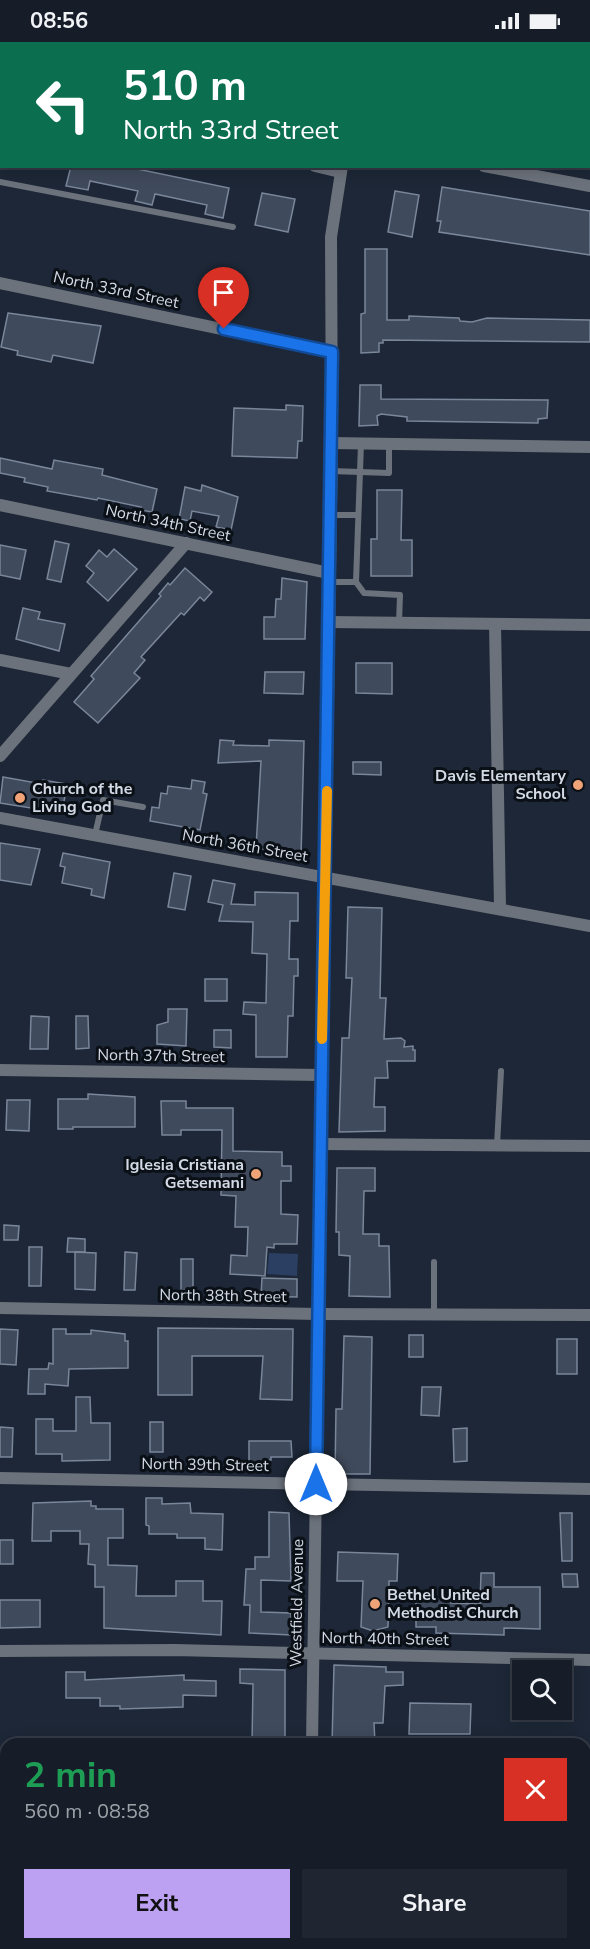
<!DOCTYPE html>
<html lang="en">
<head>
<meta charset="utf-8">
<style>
	:root { --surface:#161d29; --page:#1f2631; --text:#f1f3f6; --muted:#9ea2a8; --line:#353b46; --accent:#bca0f2 }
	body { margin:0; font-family:"Nunito Sans",sans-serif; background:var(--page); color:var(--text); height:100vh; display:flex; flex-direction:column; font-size:22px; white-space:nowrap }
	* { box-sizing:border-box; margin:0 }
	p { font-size:20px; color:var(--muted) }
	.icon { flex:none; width:33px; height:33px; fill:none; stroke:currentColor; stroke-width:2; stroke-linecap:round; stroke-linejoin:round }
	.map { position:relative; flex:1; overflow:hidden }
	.panel { position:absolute; left:0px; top:1696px; width:591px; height:212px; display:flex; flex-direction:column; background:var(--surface); border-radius:18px 18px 0 0; box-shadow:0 3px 15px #0003,0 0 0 2px var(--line) }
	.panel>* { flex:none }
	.top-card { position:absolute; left:0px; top:0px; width:591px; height:126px; box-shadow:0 3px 15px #0003,0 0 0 2px var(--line); background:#0b6e4f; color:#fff; overflow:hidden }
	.tools { position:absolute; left:512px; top:1618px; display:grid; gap:12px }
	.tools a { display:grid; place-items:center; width:60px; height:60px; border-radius:0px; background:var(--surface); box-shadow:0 3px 15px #0003,0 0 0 2px var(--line); font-size:30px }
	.pin { position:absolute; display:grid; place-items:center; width:51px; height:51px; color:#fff; margin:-62px -26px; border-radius:50% 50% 50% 0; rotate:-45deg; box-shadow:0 0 6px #0007 }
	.pin .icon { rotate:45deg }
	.me { position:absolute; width:66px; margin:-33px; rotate:0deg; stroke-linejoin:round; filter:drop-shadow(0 0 4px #0008) }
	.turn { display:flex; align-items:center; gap:21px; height:126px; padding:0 24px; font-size:27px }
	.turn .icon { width:78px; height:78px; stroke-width:2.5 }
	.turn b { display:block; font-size:42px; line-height:51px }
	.round { display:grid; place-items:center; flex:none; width:63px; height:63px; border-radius:0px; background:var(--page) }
	.headline { display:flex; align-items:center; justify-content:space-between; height:102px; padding:0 24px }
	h1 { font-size:36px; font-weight:700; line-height:45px; color:#1e9e55 }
	.button { display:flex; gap:12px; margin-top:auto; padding:12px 24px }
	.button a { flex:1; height:69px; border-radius:0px; background:var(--accent); color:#111; font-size:24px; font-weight:700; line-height:69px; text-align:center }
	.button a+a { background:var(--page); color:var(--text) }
	.status { display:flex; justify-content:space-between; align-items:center; height:42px; padding:0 30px; background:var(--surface); direction:ltr }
	.status svg { height:16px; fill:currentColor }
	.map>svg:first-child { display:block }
	.green { fill:#2a3f62 }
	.building { fill:#3f4a5c; stroke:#7a869a; stroke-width:1.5 }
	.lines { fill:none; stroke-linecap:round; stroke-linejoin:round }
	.service { stroke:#6c727b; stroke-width:6 }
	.minor { stroke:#6c727b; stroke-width:12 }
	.tertiary { stroke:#6c727b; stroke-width:12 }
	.route-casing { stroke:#114b97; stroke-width:15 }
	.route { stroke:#1a73e8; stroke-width:10 }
	.slow { stroke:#f59e0b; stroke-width:10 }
	.poi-dot { fill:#efa377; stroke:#0b1017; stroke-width:2 }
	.labels { text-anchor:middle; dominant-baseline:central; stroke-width:6; stroke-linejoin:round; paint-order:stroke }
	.street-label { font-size:16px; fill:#d3dae5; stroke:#0b1017 }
	.poi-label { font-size:16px; font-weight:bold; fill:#d3dae5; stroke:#0b1017; text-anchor:end }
</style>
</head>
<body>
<div class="status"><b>08:56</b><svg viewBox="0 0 49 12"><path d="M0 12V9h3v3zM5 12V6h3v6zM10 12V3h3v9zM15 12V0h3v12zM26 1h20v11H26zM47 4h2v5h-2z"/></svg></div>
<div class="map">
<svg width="590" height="1907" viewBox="0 0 590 1907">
	<rect width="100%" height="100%" fill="#1d2737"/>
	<!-- green -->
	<path class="green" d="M269,1211L298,1212L297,1234L267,1232Z"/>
	<!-- building -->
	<g class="building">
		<path d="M71,124H123L229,146L223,176L205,172L207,163L155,152L152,163L135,159L138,149L90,139L88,148L66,144Z"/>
		<path d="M442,145L590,169V213L439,190L441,179H437Z"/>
		<path d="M395,149L419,153L412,195L388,190Z"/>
		<path d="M262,151L295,157L288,190L255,183Z"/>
		<path d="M365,207H387V278H409V274L459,276L460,279L472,280L487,276L590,278V300L383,298V301H379V310L361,311V272L365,271Z"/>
		<path d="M8,271L101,284L93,321L53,313L51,320L17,313L18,309L1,305Z"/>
		<path d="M360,343H381V357L548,358L547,376L538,377V381L407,379V375L381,372L377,374L378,383L359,384Z"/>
		<path d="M286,363L303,364L302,399H298L297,416L232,414L234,366L286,368Z"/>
		<path d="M0,416L52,427L54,418L103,427L102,433L157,447L152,470L140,468L141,465L98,456L97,458L47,449L48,445L24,440L25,436L0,431Z"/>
		<path d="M202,443L238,455L231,488L216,485L219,474L192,469L190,479L179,477L185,445L201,449Z"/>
		<path d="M377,448H402L401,498H412V534H371V497H377Z"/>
		<path d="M55,499L69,502L61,540L47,537Z"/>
		<path d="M0,503L26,508L20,537L0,533Z"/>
		<path d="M114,507L137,527L108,559L87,540L94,531L86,524L99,508L107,515Z"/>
		<path d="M185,526L212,550L204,559L200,555L184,573L181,571L141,615L145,618L134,631L140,636L98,681L74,660L94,637L91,634L161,554L159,552L168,541L170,543Z"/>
		<path d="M282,536L307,540L305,597H264V575H275L276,557H281Z"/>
		<path d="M23,566L40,570L38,577L65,582L59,609L16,597Z"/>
		<path d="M356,621H392V652L356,651Z"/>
		<path d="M265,630H304L303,652L264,651Z"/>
		<path d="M220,698L234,699L233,703L269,704V698L304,699L301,814L256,806L261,719L218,721Z"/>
		<path d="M353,720H381V733L353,732Z"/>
		<path d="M3,735L42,742L43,738L67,742L62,771L0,761Z"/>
		<path d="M192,738L205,740L203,751L207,752L200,788L150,779L152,765L159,766L161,751L167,752L168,744L191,747Z"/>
		<path d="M0,801L40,807L31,843L0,838Z"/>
		<path d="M63,811L110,820L104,856L91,853L92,847L62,841L65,825L60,824Z"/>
		<path d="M174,831L191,834L185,868L168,865Z"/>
		<path d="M213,838L235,842L231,862L255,863V850L298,851V879H290L289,917H298V934H294L293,974H288L287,1015H256V973L243,972L244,960L266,961L267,912L252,911L253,880L219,879L223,863L208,860Z"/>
		<path d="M348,865L382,866L380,956H386L384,997L401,996L405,999L404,1005L413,1004V1008H415V1019H387L388,1036H375L374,1065H385V1089L339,1090L342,996H349L352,936H346Z"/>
		<rect x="205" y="937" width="22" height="22"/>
		<path d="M168,967H187L186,1004L157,1002V983L168,980Z"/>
		<path d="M31,974L49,975L48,1007H30Z"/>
		<path d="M76,974H88L89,1006L76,1007Z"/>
		<path d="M214,988H231V1006L214,1005Z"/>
		<path d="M88,1052L135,1055V1085H73V1087H58V1057H88Z"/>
		<path d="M7,1058H30L29,1089L6,1088Z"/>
		<path d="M161,1059H186V1066H233V1109L282,1110V1124H291V1139H281V1172L298,1173L297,1202H274V1206L267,1205L265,1234L230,1232L231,1213L247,1214L248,1185H235L236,1154L221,1153L222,1088H181V1093H162Z"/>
		<path d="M337,1126H375V1149H364L363,1192H379V1204H389L390,1255L349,1254L350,1214L339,1213V1190H336Z"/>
		<path d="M4,1183L19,1184L18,1198H4Z"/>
		<path d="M68,1196L85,1197V1210H67Z"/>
		<path d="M29,1205H42L41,1244H29Z"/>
		<path d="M75,1210L96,1211L95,1248L75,1247Z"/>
		<path d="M125,1210L137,1211L135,1248H124Z"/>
		<rect x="181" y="1217" width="12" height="31"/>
		<path d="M262,1236L297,1237V1255L261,1254Z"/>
		<path d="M158,1286L293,1287L292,1358L260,1357L263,1314H192V1353H158Z"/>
		<path d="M0,1287L18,1288L16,1323L0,1322Z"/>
		<path d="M53,1287H66V1292H91V1288L125,1292V1299H128V1326L69,1327L68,1344L45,1342V1352H28L29,1327H48L49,1321L53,1322Z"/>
		<rect x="409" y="1293" width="14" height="22"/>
		<path d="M344,1294L372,1295L370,1432H335L336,1367H342Z"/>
		<rect x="557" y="1297" width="20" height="35"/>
		<path d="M422,1345H441L439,1374L421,1373Z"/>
		<path d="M76,1355H90L91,1381H110V1418L62,1419V1412H36V1377H53V1389H76Z"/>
		<rect x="150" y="1380" width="13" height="30"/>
		<path d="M0,1385L13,1386L12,1415H0Z"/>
		<path d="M467,1386V1419L454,1420L453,1387Z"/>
		<path d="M249,1399H291L292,1415H271V1418H265V1422H249Z"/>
		<path d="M146,1456H162V1462L190,1461L191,1471L223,1472L222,1508L205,1507V1496H177V1492H149V1484L146,1483Z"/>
		<path d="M91,1459V1464H96V1467H123V1496H108V1523L137,1524L136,1554H176V1539H203V1559H222L221,1593L104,1586V1545H95V1523L88,1522L89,1502H80V1489H51V1499H32L33,1461Z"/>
		<path d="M269,1470L289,1471L291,1539L261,1538V1570L291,1571V1593L249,1591L250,1563H244L246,1527H255V1515H269Z"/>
		<path d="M560,1471H572V1519H562Z"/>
		<rect x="0" y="1498" width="13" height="24"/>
		<path d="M338,1510L398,1512L397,1539H389L388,1585L373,1589L361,1585L363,1539H337Z"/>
		<path d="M481,1531H494V1545H540V1587L504,1586V1593L436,1591V1585H416V1553H428V1557L450,1556L451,1561L480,1562Z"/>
		<path d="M562,1532H577L578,1545H563Z"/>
		<path d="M0,1558H40V1585L0,1586Z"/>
		<path d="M334,1623L386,1625V1630H403V1643L385,1644L383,1681H374L375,1701L332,1702Z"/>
		<path d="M240,1627L285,1628V1702H252L253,1642L240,1641Z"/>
		<path d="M66,1630H85V1638L184,1633V1638L216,1639V1654L183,1653V1665L120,1667V1664H100V1656H66Z"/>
		<path d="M410,1661L471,1662L470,1692H409Z"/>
	</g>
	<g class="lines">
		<!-- service -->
		<g class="service">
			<path d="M96,0L104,2"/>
			<path d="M270,2L271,0"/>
			<path d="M0,140L233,185"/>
			<path d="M361,402L356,540L364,551L400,553L399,581"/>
			<path d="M331,429L389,431V402"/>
			<path d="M330,473H358"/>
			<path d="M329,540H356"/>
			<path d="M95,793L103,758L143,765"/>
			<path d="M497,1103L501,1029"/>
			<path d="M434,1220V1272"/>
		</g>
		<!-- minor -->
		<g class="minor">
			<path d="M41,2L42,0"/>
			<path d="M195,2L196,0"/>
			<path d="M0,67L2,65"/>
			<path d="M315,124L340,130"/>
			<path d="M484,124L590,144"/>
			<path d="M0,241L332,310"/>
			<path d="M332,401L590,405"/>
			<path d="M0,463L329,531"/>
			<path d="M328,580L590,583"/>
			<path d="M495,582L500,866"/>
			<path d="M0,618L71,632"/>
			<path d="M0,714L186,501"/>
			<path d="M0,1028L321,1033"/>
			<path d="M321,1102L590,1104"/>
			<path d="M0,1266L318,1272L590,1273"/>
			<path d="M0,1436L590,1447"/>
			<path d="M0,1609L175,1608L590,1618"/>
			<path d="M0,1778H6"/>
			<path d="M585,1782H590"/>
		</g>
		<!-- tertiary -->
		<g class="tertiary">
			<path d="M368,2V0"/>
			<path d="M0,776L590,884"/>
			<path d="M312,1702L332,401L331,195L342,124"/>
			<path d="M311,1902V1907"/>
		</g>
	</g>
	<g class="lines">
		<defs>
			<path id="route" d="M224,287L332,310L316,1442"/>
		</defs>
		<!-- route casing -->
		<use href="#route" class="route-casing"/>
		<!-- route -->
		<use href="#route" class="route"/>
		<!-- slow -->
		<path class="slow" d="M322,997L327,749"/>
	</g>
	<!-- markers -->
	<g class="poi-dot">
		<circle cx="578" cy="743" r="6"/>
		<circle cx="20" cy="756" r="6"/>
		<circle cx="256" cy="1132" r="6"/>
		<circle cx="375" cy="1562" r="6"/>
	</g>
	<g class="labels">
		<!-- street labels -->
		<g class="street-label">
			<text transform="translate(116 248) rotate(12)">North 33rd Street</text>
			<text transform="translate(168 481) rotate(12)">North 34th Street</text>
			<text transform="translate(245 804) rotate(10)">North 36th Street</text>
			<text transform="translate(161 1014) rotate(1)">North 37th Street</text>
			<text transform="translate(223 1254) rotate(1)">North 38th Street</text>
			<text transform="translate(205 1423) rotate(1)">North 39th Street</text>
			<text transform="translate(297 1561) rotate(-89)">Westfield Avenue</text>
			<text transform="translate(385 1597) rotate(1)">North 40th Street</text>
		</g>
		<!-- poi labels -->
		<g class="poi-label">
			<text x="566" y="734">Davis Elementary<tspan x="566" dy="18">School</tspan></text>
			<text x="32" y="747" text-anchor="start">Church of the<tspan x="32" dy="18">Living God</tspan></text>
			<text x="244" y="1123">Iglesia Cristiana<tspan x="244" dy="18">Getsemani</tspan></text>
			<text x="387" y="1553" text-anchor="start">Bethel United<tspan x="387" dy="18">Methodist Church</tspan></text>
		</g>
	</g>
</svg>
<div class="tools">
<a><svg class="icon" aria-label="search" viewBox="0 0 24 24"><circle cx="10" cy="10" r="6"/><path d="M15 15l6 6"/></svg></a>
</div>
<div class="pin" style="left:224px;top:287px;background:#d93025"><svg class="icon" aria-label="arrive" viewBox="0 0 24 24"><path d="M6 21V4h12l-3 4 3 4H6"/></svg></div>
<svg class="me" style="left:316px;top:1442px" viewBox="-20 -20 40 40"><circle r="19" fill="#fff"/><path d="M0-13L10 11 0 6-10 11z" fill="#1a73e8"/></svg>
<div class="top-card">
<div class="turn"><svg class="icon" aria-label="left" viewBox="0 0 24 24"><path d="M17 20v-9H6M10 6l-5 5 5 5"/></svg><div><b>510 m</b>North 33rd Street</div></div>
</div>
<section class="panel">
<div class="headline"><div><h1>2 min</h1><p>560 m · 08:58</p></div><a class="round" style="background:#d93025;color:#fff"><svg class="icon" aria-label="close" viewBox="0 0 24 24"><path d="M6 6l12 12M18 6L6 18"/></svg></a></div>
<div class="button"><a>Exit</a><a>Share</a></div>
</section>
</div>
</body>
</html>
